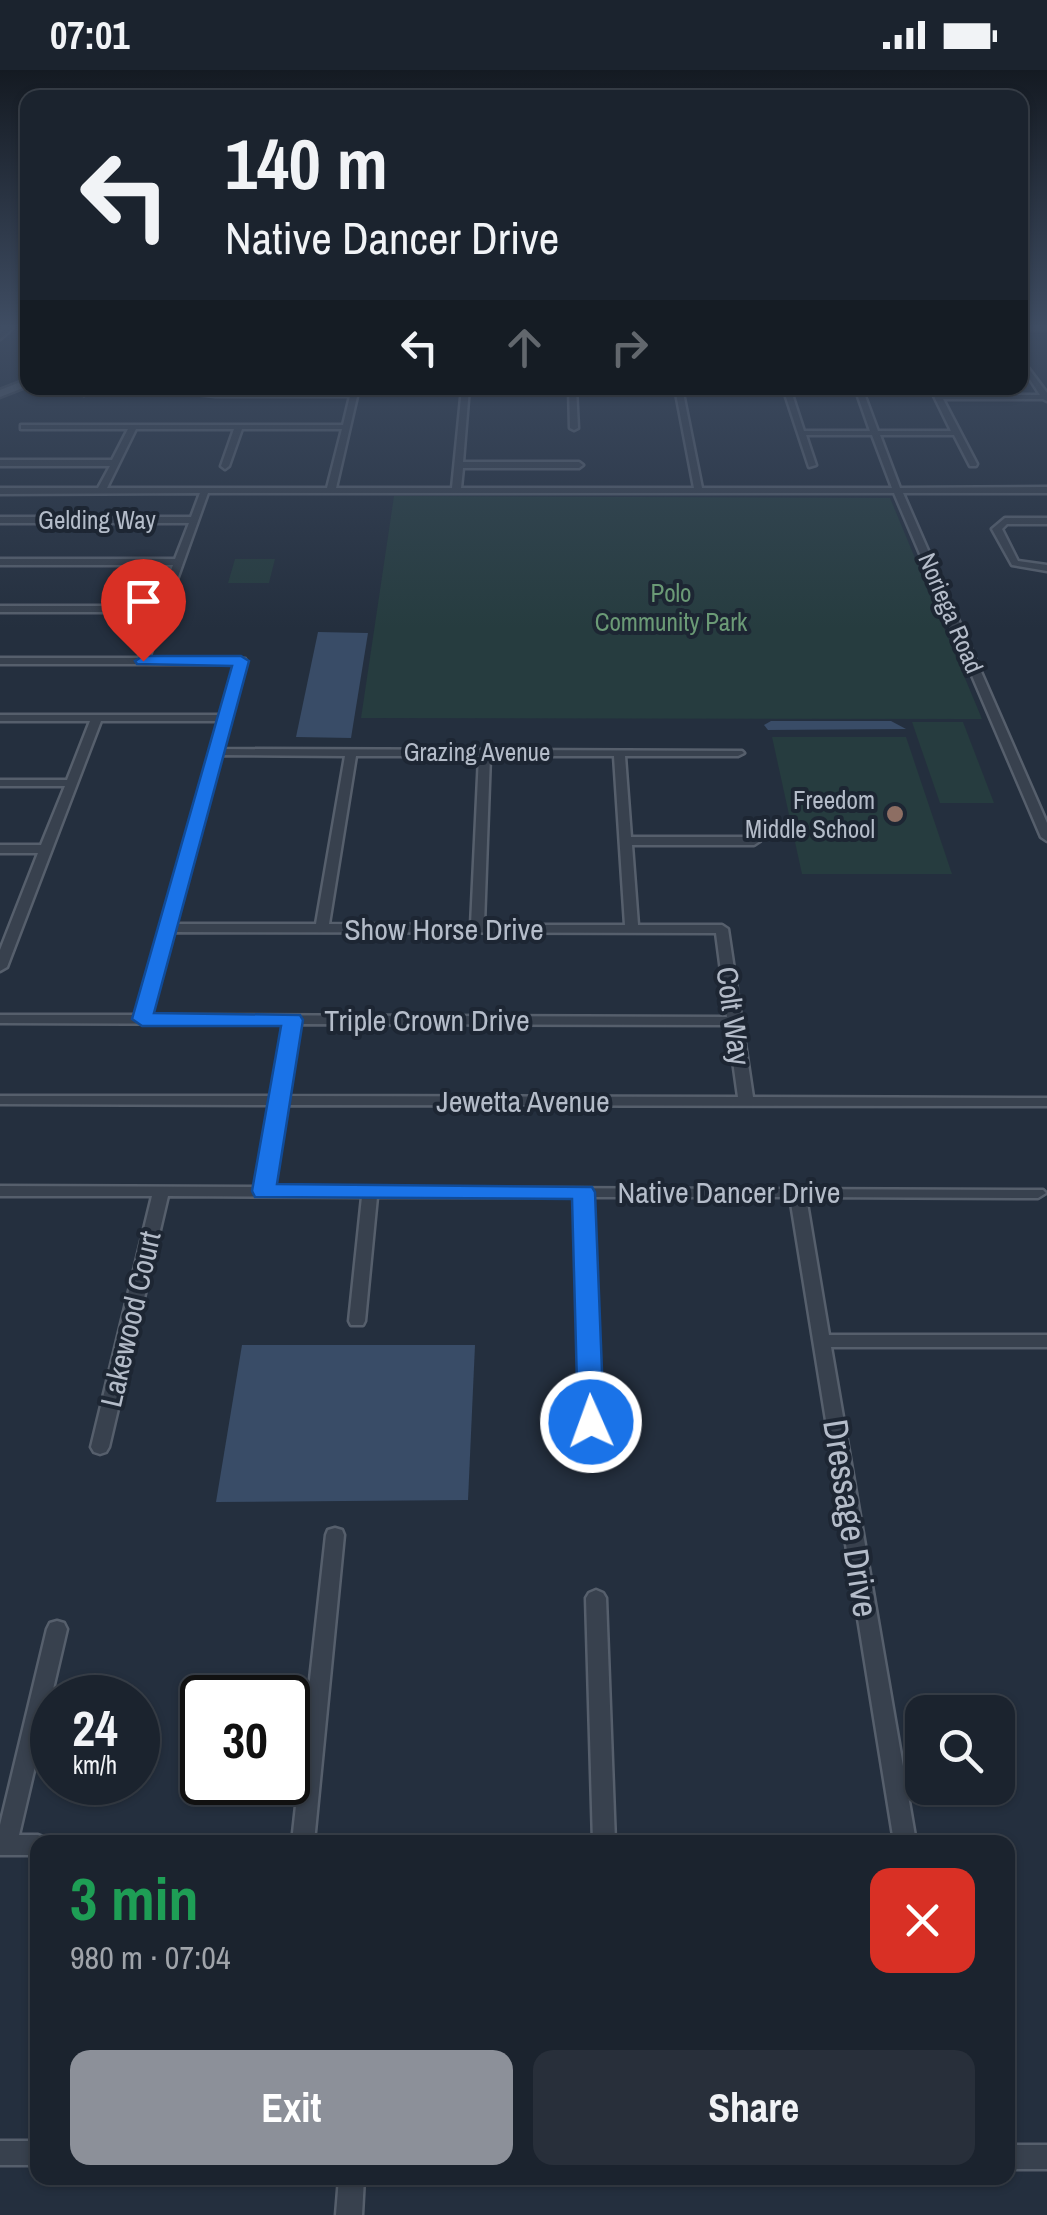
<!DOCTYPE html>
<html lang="en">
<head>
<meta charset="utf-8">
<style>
	:root { --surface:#1b232e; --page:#282f3a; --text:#f1f3f6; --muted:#a0a4aa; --line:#39404a; --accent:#8c9099 }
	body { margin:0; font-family:"Archivo Narrow",sans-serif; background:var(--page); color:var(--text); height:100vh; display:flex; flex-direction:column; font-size:38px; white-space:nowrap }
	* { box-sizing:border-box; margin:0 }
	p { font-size:32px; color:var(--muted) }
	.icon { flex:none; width:55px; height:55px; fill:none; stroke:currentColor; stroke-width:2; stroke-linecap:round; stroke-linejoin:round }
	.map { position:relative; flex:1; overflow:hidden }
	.details { position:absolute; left:30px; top:1765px; width:985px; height:350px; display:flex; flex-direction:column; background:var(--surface); border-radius:20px; box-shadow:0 2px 8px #0004,0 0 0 2px var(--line) }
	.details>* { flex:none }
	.guide { position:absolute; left:20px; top:20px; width:1008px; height:305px; border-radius:20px; box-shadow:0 2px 8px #0004,0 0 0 2px var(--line); background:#1b232e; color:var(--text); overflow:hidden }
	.buttons { position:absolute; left:905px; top:1625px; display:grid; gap:20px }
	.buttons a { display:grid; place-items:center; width:110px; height:110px; border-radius:20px; background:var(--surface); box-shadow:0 2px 8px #0004,0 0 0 2px var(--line); font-size:50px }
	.speed { position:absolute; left:30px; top:1605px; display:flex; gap:20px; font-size:50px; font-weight:700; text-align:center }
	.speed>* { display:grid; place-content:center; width:130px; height:130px; border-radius:50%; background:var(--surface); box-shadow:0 2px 8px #0004,0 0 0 2px var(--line); line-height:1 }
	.speed small { font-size:25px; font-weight:400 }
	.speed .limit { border:5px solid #111; border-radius:15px; background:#fff; color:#111 }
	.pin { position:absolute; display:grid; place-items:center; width:85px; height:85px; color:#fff; margin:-102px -42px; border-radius:50% 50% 50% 0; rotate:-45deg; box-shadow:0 0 10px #0007 }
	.pin .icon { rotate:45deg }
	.me { position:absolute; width:110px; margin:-55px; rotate:358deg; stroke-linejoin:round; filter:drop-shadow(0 0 8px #0008) }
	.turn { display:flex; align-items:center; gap:35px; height:210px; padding:0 40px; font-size:45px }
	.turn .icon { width:130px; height:130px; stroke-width:2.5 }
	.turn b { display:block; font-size:70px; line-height:85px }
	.lanes { display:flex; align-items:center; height:95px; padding:0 40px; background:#0003; justify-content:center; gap:50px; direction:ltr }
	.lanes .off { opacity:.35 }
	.round { display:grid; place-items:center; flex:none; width:105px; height:105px; border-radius:20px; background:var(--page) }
	.head { display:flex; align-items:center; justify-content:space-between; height:170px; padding:0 40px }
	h1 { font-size:60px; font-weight:800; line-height:75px; color:#1e9e55 }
	.cta { display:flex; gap:20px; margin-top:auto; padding:20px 40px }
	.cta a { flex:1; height:115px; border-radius:20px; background:var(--accent); color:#fff; font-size:40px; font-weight:800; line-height:115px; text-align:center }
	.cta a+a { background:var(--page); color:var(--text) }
	.status { display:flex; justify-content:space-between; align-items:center; height:70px; padding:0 50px; background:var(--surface); direction:ltr }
	.status svg { height:28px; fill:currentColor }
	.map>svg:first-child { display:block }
	.green { fill:#263c3f }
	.water { fill:#394c67 }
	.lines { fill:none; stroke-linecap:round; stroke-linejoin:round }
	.minor-casing { stroke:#565f6c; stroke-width:5 }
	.major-casing { stroke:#414a57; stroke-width:5 }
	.minor { fill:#38414e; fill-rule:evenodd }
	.major { fill:#56606e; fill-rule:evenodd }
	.route { fill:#1a73e8; stroke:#114b97; stroke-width:2.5 }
	.education-dot { fill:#8d6e63; stroke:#1d2633; stroke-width:4 }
	.labels { text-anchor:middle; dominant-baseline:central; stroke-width:8; stroke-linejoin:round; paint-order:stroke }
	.far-street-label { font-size:25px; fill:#b4bcc9; stroke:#1d2633 }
	.far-park-label { font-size:25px; fill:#6b9a76; stroke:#1d2633 }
	.far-poi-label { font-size:25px; fill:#b4bcc9; stroke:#1d2633; text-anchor:end }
	.street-label { font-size:30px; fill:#b4bcc9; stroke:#1d2633 }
	.near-street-label { font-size:35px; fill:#b4bcc9; stroke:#1d2633 }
</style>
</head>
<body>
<div class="status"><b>07:01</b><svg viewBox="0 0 49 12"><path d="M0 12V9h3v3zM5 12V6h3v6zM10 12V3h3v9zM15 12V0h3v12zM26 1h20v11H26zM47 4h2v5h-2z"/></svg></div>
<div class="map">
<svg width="1047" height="2145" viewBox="0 0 1047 2145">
	<rect width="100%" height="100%" fill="#242f3e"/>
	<!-- green -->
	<g class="green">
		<path d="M394,426L890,428L982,649L361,648Z"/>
		<path d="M235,489H275L269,513H228Z"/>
		<path d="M912,652H963L994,733H940Z"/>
		<path d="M772,667H906L952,804H802Z"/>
	</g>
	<!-- water -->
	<g class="water">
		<path d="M318,562L368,563L351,668L296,667Z"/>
		<path d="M771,651H891L906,659L768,660L764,655Z"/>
		<path d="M242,1275H475L468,1430L216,1432Z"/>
	</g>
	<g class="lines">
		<defs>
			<g id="minor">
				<path d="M6,257H14L0,269V263Z"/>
				<rect x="1020" y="257" width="27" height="3"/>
				<path d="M1020,287L1047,323V331L1043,329H943L977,394L976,396H970L954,365H880L900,418L1047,417V423H903L1047,753V771L1041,767L894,423H208L149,588L245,589L246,591L222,679L742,681L744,683L738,686H625L631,767H754L760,771L754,775H632L638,855H722L728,859L753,1027L1047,1028V1036L286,1035L272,1117L1043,1120L1046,1123L1038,1128L806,1127L829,1265H1047V1277H831L916,1772H894L790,1127H592L600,1352L597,1357L591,1358L585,1357L582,1352L576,1127H377L365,1251L363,1255H351L349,1251L362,1127L168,1126L109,1377L106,1382L100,1384L94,1382L91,1377L152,1126H0V1116L257,1117L271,1035L0,1034V1026H273L285,954L0,953V945H136L219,651H101L7,897L0,901V880L38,783H0V775H41L65,716H0V710H67L90,651H0V645H221L235,594H0V588H139L156,542H0V536H158L173,495H0V489H175L189,453H0V447H191L200,423L0,424V418H98L110,396H0V390H112L128,359H21V355H343L350,326H216L150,320L147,318L216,322H351L353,318H359L336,418H452L462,318H469L463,392H579L583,395L579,398H463L461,418H694L675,318H682L702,418H892L872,365H806L816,395L809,397L783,318H790L804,361H870L855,318H862L878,361H951L930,318H936L940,325H1040L1020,294ZM136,359H234L221,396L225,399L229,396L242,359H342L327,418H107ZM221,685L345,686L316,854H175ZM356,686H479L471,855L329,854ZM490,686H614L625,855H484ZM173,862L716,863L727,947L150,945ZM299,954L728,955L738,1027L287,1026Z"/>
				<path d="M94,318H104L84,325L80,323Z"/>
				<path d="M569,318H576L578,358L574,360L570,358Z"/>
				<path d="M1005,448H1047V454H1007L1002,459L1018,491L1047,495V501L1012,495L992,459Z"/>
				<path d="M335,1458L342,1460L344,1465L314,1772H292L326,1465L328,1460Z"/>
				<path d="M596,1520L603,1523L606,1528L615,1772H593L586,1528L589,1523Z"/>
				<path d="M57,1551L64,1553L67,1559L19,1765H38L46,1768L48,1772H38V1785H0V1755L47,1559L50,1553Z"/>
				<rect x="0" y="2071" width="38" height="24"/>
				<rect x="1008" y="2075" width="39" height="24"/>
				<path d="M339,2108H364L362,2145H336Z"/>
			</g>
			<path id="major" d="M28,309V316L0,327V320Z"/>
		</defs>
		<!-- minor casing -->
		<use href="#minor" class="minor-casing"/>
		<!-- major casing -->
		<use href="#major" class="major-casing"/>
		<!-- minor -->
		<use href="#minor" class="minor"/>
		<!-- major -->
		<use href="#major" class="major"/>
	</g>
	<!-- sky -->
	<linearGradient id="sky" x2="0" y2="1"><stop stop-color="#141a22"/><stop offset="0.46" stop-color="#3f4d63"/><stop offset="1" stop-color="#3f4d63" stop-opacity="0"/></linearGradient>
	<rect width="1047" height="558" fill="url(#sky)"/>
	<!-- route -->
	<path class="route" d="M143,586H241L249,591L154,943L300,945L303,950L277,1114L592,1117L595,1122L604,1352L601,1359H581L578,1352L572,1129L255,1127L252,1121L281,956H142L132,949L232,596L137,594L135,591Z"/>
	<!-- markers -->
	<circle class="education-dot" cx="895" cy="744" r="10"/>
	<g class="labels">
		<!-- far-street labels -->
		<g class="far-street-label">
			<text x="97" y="450">Gelding Way</text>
			<text transform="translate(951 543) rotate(67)">Noriega Road</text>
			<text x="477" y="682">Grazing Avenue</text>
		</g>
		<!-- far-park labels -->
		<g class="far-park-label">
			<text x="671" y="523">Polo<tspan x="671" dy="29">Community Park</tspan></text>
		</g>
		<!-- far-poi labels -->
		<g class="far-poi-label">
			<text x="875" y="730">Freedom<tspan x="875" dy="29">Middle School</tspan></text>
		</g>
		<!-- street labels -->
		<g class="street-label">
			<text x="444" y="859">Show Horse Drive</text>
			<text transform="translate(734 946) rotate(82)">Colt Way</text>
			<text x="427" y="950">Triple Crown Drive</text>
			<text x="523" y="1031">Jewetta Avenue</text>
			<text x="729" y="1122">Native Dancer Drive</text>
			<text transform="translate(130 1249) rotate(-77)">Lakewood Court</text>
		</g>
		<!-- near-street labels -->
		<g class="near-street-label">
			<text transform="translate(851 1448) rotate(81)">Dressage Drive</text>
		</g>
	</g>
</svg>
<div class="buttons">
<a><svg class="icon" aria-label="search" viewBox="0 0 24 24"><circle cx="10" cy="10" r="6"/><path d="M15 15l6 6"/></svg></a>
</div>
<div class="speed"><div>24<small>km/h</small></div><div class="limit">30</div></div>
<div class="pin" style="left:143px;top:591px;background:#d93025"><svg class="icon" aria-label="arrive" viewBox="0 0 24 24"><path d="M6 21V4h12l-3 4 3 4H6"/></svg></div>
<svg class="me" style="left:591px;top:1352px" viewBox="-20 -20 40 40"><circle r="17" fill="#1a73e8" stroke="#fff" stroke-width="3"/><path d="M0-11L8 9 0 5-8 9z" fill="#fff"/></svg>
<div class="guide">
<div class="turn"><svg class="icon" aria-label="left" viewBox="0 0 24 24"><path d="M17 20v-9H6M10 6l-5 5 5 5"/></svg><div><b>140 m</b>Native Dancer Drive</div></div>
<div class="lanes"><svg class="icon" aria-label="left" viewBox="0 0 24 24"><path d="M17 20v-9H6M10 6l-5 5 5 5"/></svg><svg class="icon off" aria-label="ahead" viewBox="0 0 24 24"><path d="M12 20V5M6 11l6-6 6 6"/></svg><svg class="icon off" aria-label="right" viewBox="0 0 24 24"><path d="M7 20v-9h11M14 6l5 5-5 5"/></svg></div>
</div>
<section class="details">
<div class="head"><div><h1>3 min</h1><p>980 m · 07:04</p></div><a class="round" style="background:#d93025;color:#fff"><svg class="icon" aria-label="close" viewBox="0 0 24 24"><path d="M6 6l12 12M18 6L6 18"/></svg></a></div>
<div class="cta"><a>Exit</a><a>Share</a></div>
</section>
</div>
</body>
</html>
